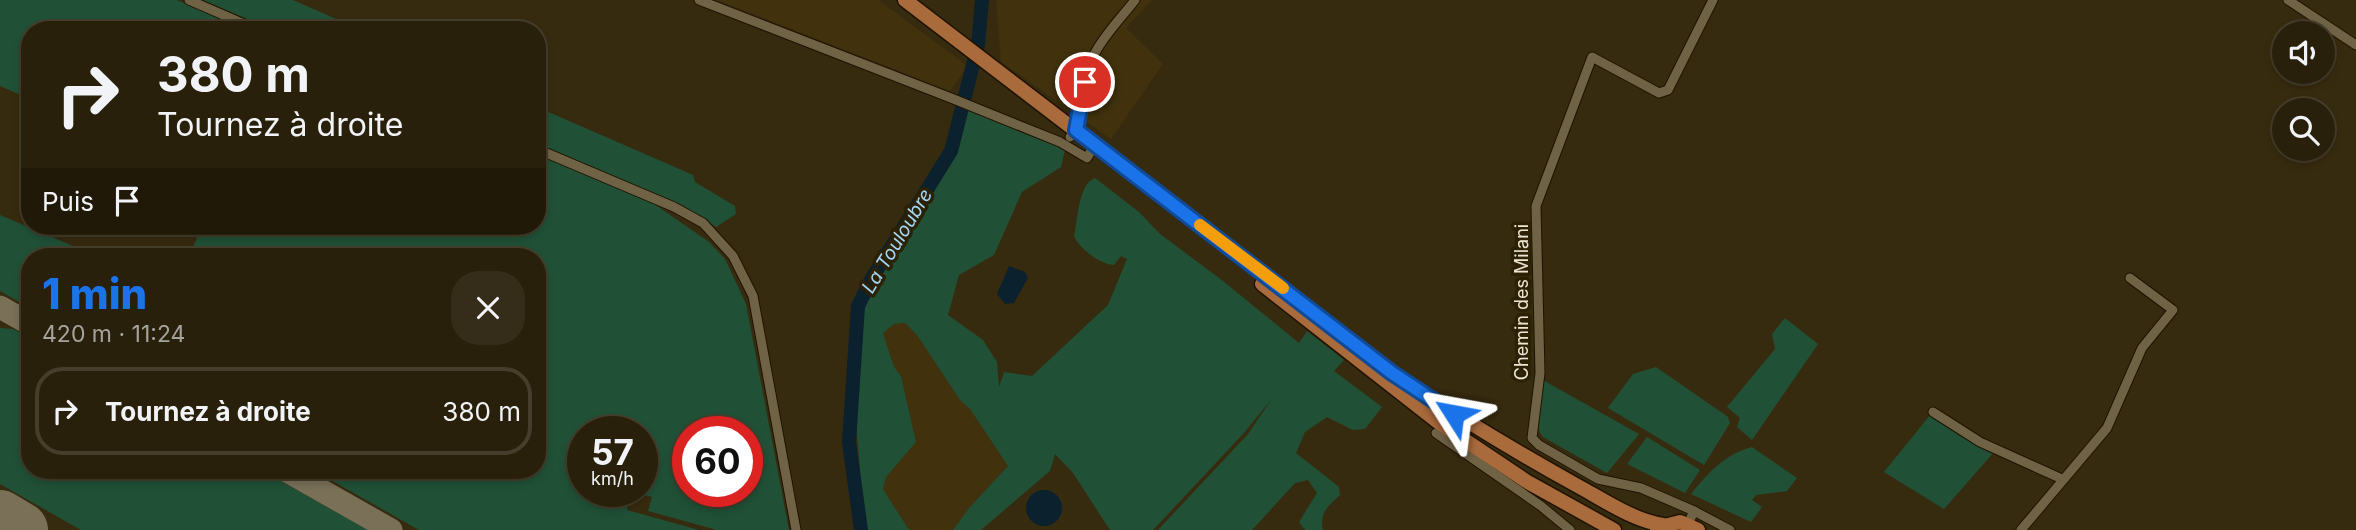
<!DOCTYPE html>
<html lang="fr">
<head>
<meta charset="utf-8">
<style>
	:root { --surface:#29200b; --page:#352d19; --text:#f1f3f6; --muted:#a5a39d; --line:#453e2c; --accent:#1a73e8 }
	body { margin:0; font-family:Inter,sans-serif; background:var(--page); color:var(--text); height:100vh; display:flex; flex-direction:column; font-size:26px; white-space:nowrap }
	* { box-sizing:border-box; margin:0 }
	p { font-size:23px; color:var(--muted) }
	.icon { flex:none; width:38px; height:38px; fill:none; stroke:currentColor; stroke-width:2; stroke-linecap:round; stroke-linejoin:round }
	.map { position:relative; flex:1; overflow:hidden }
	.sheet { position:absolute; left:21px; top:248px; width:525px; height:231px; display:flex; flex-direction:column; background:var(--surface); border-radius:28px; box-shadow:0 4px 10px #0003,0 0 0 2px var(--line) }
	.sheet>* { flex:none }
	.banner { position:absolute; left:21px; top:21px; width:525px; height:214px; border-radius:28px; box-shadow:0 4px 10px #0003,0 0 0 2px var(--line); background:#29200b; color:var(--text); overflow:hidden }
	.tools { position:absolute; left:2272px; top:21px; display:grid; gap:14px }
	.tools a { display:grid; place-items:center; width:63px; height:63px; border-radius:50%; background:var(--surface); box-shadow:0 4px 10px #0003,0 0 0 2px var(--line); font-size:35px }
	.speed { position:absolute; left:567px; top:416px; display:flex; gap:14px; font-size:35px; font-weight:700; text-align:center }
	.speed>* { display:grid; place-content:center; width:91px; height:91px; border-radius:50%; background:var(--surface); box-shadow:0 4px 10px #0003,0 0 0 2px var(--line); line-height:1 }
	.speed small { font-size:18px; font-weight:400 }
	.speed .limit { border:10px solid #d22; background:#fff; color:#111 }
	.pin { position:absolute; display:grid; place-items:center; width:60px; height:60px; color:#fff; margin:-30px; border:4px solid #fff; border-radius:50%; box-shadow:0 2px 7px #0007 }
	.me { position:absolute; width:77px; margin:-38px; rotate:304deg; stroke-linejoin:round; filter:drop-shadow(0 0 5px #0008) }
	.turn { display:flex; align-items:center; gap:24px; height:147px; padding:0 21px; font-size:32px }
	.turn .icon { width:91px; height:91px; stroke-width:2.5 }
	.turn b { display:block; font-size:49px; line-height:60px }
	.then { display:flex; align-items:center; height:66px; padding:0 21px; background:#0003; gap:14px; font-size:26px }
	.round { display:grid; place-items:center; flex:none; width:74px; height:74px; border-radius:28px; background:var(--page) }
	.summary { display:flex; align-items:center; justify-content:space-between; height:119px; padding:0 21px }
	h1 { font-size:42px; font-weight:800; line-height:52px; color:var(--accent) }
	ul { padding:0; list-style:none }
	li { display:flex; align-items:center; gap:21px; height:88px; margin:0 14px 10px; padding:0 7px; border:4px solid var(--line); border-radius:28px }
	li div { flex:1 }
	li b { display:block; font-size:26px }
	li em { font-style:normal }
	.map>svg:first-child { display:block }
	.built { fill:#41320d }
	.green { fill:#205137; fill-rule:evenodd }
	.water { fill:#0b212d }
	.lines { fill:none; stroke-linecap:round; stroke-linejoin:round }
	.river { stroke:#0b212d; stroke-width:14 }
	.taxiway { stroke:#7a7058; stroke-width:23 }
	.runway { stroke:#7a7058; stroke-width:56 }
	.street-casing { stroke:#1f1300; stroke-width:11 }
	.primary-casing { stroke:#1f1300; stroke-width:17 }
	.street { stroke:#706245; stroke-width:9 }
	.primary { stroke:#a96a3c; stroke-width:14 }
	.route-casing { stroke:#114b97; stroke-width:18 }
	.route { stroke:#1a73e8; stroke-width:12 }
	.slow { stroke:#f59e0b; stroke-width:12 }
	.labels { text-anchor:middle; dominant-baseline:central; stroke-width:7; stroke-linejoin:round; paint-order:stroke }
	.street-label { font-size:18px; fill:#ece5d4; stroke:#2d2105 }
	.water-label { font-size:19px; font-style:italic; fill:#a0d7f8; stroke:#2d2105 }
</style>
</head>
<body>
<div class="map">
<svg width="2356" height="530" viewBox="0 0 2356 530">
	<rect width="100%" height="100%" fill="#372b0f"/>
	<!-- built -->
	<g class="built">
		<path d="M717,0H878L968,66L950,91Z"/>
		<path d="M996,0H1152L1126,28L1163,64L1111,139L1001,62Z"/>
		<path d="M905,323L917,335L960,400L970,409L1008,466L969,508L953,530H909L883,489L886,477L916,442L901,376L894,368L883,332L894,324Z"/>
	</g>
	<!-- green -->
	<g class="green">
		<path d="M0,0H177L245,30H30V99L0,86Z"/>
		<path d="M203,0H293L361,30H273Z"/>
		<path d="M537,107L693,175L695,182L735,206L736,214L716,227L680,204L537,143Z"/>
		<path d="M965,109L1065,150L1061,167L1022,192L994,255L959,275L948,315L983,340L997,362L999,387L1004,372L1032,376L1108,305L1127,259L1121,256L1114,265C1099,264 1079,248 1074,236C1078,220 1078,184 1095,178L1139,212L1160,234L1223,281L1299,343L1307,331L1344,360L1334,371L1382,407L1365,429L1353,430L1327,417L1305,432L1296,453L1339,487L1340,495C1328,506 1319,513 1323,530H1305L1299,522L1317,493L1308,480L1295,483L1252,530H1158L1248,434L1271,400L1243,434L1153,530H1110L1073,473L1055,454L1050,471L981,530H953L969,508L1008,466L970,409L960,400L917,335L905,323L894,324L883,333L894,367L901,376L916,442L886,477L883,489L909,530H865L857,435V362L865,301L905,230L958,150Z"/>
		<path d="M537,154L647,199L709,242L725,259L746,304L789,530H717L648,511L652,497L634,492H642V432H583V492H630L627,510L699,530H419L315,471H537V257H189L202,226H537ZM688,432H747V492H688Z"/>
		<path d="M0,215L99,257H30V308L0,291Z"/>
		<path d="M1785,318L1818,344L1752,440L1737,427L1740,418L1727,407L1775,349L1772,334Z"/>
		<path d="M0,328L13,329L30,338V471H263L368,530H81L0,484Z"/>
		<path d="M1656,367L1728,417L1730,423L1704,465L1608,408L1633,374Z"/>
		<path d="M1541,379L1639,434L1607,473L1543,437L1537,428Z"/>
		<path d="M1931,414L1994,452L1944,509L1884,472Z"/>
		<path d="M1647,437L1700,470L1685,493L1627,464Z"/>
		<path d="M1752,447L1797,478L1787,491L1756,495L1752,500L1762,507L1751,522L1691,494C1708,473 1725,454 1752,447Z"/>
	</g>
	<!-- water -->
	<g class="water">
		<path d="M1009,266L1025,272L1028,278L1014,303L1005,304L997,294Z"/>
		<circle cx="1044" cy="508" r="18"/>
	</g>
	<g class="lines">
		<!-- river -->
		<path class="river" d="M861,530L849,442L858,306L872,278L951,151L978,45L982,0"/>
		<!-- taxiway -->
		<g class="taxiway">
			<path d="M0,307L30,324"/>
			<path d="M287,471L391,530"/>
		</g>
		<!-- runway -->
		<path class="runway" d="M0,518L20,530"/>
		<defs>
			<g id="street">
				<path d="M189,0L258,30"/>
				<path d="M699,0L951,98L1060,142L1087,158L1095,144"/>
				<path d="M2288,0L2356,45"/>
				<path d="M1070,137C1085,118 1083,78 1095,53C1105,34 1122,17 1135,0"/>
				<path d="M537,149L674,207L703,223L733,256L753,296L796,530"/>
				<path d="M1933,412L1980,442L2062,479"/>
				<path d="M1436,433L1541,506L1570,530"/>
				<path d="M1694,511L1641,488L1598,479L1539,445L1532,438L1540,373L1536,206L1592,57L1659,93L1668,90L1713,0"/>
				<path d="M1688,524L1694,511L1730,530"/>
				<path d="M2021,530L2107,428L2142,348L2173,310L2130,278"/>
			</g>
			<g id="primary">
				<path d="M905,0L1392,373C1452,413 1513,450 1576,485C1604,500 1632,520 1663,525"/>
				<path d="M1262,284L1438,422L1526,481L1614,530"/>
				<path d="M1657,528L1680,522L1698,530"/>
			</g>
		</defs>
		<!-- street casing -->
		<use href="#street" class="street-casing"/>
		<!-- primary casing -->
		<use href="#primary" class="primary-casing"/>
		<!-- street -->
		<use href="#street" class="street"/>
		<!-- primary -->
		<use href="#primary" class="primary"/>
	</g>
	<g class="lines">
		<defs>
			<path id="route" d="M1085,82L1076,130L1392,373L1454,414"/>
		</defs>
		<!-- route casing -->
		<use href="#route" class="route-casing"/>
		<!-- route -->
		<use href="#route" class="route"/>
		<!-- slow -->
		<path class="slow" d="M1200,225L1283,288"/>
	</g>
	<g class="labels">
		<!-- street labels -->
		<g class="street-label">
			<text transform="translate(1521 302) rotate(-90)">Chemin des Milani</text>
		</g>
		<!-- water labels -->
		<g class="water-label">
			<text transform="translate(897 241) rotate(-59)">La Touloubre</text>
		</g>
	</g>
</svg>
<div class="tools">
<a><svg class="icon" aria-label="sound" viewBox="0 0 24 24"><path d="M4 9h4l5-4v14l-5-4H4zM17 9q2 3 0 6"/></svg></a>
<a><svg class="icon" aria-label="search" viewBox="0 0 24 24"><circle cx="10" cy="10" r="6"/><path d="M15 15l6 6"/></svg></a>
</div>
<div class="speed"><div>57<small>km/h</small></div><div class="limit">60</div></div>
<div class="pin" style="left:1085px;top:82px;background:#d93025"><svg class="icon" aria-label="arrive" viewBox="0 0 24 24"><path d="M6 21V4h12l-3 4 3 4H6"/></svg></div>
<svg class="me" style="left:1454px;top:414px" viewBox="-20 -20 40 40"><path d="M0-17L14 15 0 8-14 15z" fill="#1a73e8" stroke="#fff" stroke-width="4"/></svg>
<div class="banner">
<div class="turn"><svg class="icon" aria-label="right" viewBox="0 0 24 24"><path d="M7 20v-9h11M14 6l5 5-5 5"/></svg><div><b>380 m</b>Tournez à droite</div></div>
<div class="then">Puis<svg class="icon" aria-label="arrive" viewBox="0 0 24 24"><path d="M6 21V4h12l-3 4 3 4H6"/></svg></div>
</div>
<section class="sheet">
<div class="summary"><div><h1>1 min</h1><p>420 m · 11:24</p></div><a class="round"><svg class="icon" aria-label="close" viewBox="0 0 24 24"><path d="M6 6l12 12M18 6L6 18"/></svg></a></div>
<ul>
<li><svg class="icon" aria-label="right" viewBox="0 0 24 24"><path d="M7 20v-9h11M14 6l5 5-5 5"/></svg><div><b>Tournez à droite</b></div><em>380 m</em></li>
</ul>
</section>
</div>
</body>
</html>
